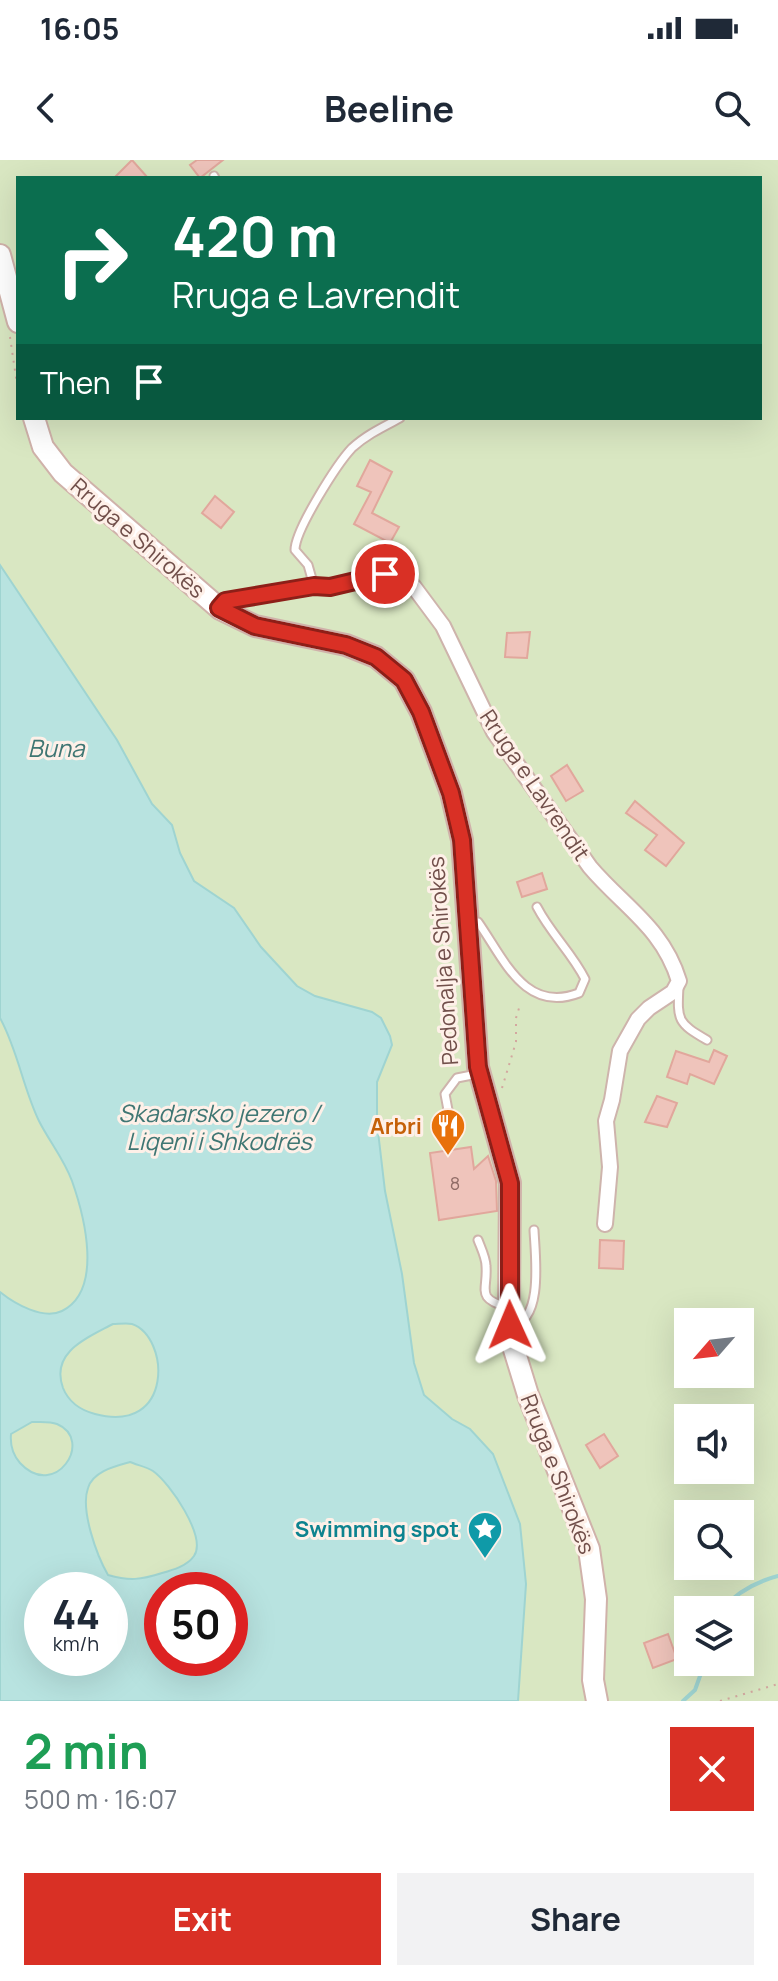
<!DOCTYPE html>
<html lang="en">
<head>
<meta charset="utf-8">
<style>
	:root { --surface:#fff; --page:#f2f2f3; --text:#1f2937; --muted:#747a83; --accent:#d93025 }
	body { margin:0; font-family:Manrope,sans-serif; background:var(--page); color:var(--text); height:100vh; display:flex; flex-direction:column; font-size:30px; white-space:nowrap }
	* { box-sizing:border-box; margin:0 }
	p { font-size:26px; color:var(--muted) }
	.icon { flex:none; width:44px; height:44px; fill:none; stroke:currentColor; stroke-width:2; stroke-linecap:round; stroke-linejoin:round }
	.map { position:relative; height:1541px; overflow:hidden }
	.side { display:flex; flex-direction:column; background:var(--surface); flex:1 }
	.side>* { flex:none }
	.guide { position:absolute; left:16px; top:16px; width:746px; height:244px; border-radius:0px; box-shadow:0 8px 32px #0002; background:#0b6e4f; color:#fff; overflow:hidden }
	.needle { width:52px; rotate:242deg }
	.fabs { position:absolute; left:674px; top:1148px; display:grid; gap:16px }
	.fabs a { display:grid; place-items:center; width:80px; height:80px; border-radius:0px; background:var(--surface); box-shadow:0 8px 32px #0002; font-size:40px }
	.speed { position:absolute; left:24px; top:1412px; display:flex; gap:16px; font-size:40px; font-weight:700; text-align:center }
	.speed>* { display:grid; place-content:center; width:104px; height:104px; border-radius:50%; background:var(--surface); box-shadow:0 8px 32px #0002; line-height:1 }
	.speed small { font-size:20px; font-weight:400 }
	.speed .limit { border:12px solid #d22; background:#fff; color:#111 }
	.pin { position:absolute; display:grid; place-items:center; width:68px; height:68px; color:#fff; margin:-34px; border:4px solid #fff; border-radius:50%; box-shadow:0 2px 8px #0007 }
	.me { position:absolute; width:88px; margin:-44px; rotate:359deg; stroke-linejoin:round; filter:drop-shadow(0 0 6px #0008) }
	.turn { display:flex; align-items:center; gap:28px; height:168px; padding:0 24px; font-size:36px }
	.turn .icon { width:104px; height:104px; stroke-width:2.5 }
	.turn b { display:block; font-size:56px; line-height:68px }
	.then { display:flex; align-items:center; height:76px; padding:0 24px; background:#0003; gap:16px; font-size:30px }
	.round { display:grid; place-items:center; flex:none; width:84px; height:84px; border-radius:0px; background:var(--page) }
	.overview { display:flex; align-items:center; justify-content:space-between; height:136px; padding:0 24px }
	h1 { font-size:48px; font-weight:700; line-height:60px; color:#1e9e55 }
	.action { display:flex; gap:16px; margin-top:auto; padding:16px 24px }
	.action a { flex:1; height:92px; border-radius:0px; background:var(--accent); color:#fff; font-size:32px; font-weight:700; line-height:92px; text-align:center }
	.action a+a { background:var(--page); color:var(--text) }
	.status { display:flex; justify-content:space-between; align-items:center; height:56px; padding:0 40px; background:var(--surface); direction:ltr }
	.status svg { height:22px; fill:currentColor }
	header { display:flex; justify-content:space-between; align-items:center; height:104px; padding:0 24px; background:var(--surface); font-size:36px; font-weight:700 }
	.map>svg:first-child { display:block }
	.green { fill:#d9e7c2; fill-rule:evenodd }
	.water { fill:#b8e3e0; stroke:#9fd4d1; stroke-width:2; fill-rule:evenodd }
	.lines { fill:none; stroke-linecap:round; stroke-linejoin:round }
	.stream { stroke:#9fd4d1; stroke-width:4 }
	.building { fill:#efc4bb; stroke:#e1a79c; stroke-width:2 }
	.service-casing { stroke:#ceb4ac; stroke-width:11 }
	.minor-casing { stroke:#ceb4ac; stroke-width:18 }
	.secondary-casing { stroke:#d0b2aa; stroke-width:24 }
	.path { stroke:#d3a79f; stroke-width:2; stroke-dasharray:2 6; stroke-linecap:butt }
	.service { stroke:#fff; stroke-width:7 }
	.minor { stroke:#fff; stroke-width:14 }
	.secondary { stroke:#fff; stroke-width:20 }
	.route-casing { stroke:#8d1f18; stroke-width:20 }
	.route { stroke:#d93025; stroke-width:14 }
	.labels { text-anchor:middle; dominant-baseline:central; stroke-width:6; stroke-linejoin:round; paint-order:stroke }
	.number-label { font-size:18px; fill:#906c66 }
	.street-label { font-size:22px; fill:#714f4a; stroke:#fef0e8 }
	.food-label { font-size:22px; font-weight:bold; fill:#c56008; stroke:#fef0e8; text-anchor:end }
	.culture-label { font-size:22px; font-weight:bold; fill:#0d838f; stroke:#fef0e8; text-anchor:end }
	.water-label { font-size:24px; font-style:italic; fill:#3f7673; stroke:#fef0e8 }
</style>
</head>
<body>
<div class="status"><b>16:05</b><svg viewBox="0 0 49 12"><path d="M0 12V9h3v3zM5 12V6h3v6zM10 12V3h3v9zM15 12V0h3v12zM26 1h20v11H26zM47 4h2v5h-2z"/></svg></div>
<header><svg class="icon" aria-label="back" viewBox="0 0 24 24"><path d="M15 5l-7 7 7 7"/></svg>Beeline<svg class="icon" aria-label="search" viewBox="0 0 24 24"><circle cx="10" cy="10" r="6"/><path d="M15 15l6 6"/></svg></header>
<div class="map">
<svg width="778" height="1541" viewBox="0 0 778 1541">
	<rect width="100%" height="100%" fill="#fbece2"/>
	<!-- green -->
	<path class="green" d="M0,0H778V1541H0ZM18,18H760V258H18ZM688,1162H740V1214H688ZM688,1258H740V1310H688ZM688,1354H740V1406H688ZM42,1430H110V1498H42ZM162,1430H230V1498H162ZM688,1450H740V1502H688Z"/>
	<!-- water -->
	<path class="water" d="M0,405L117,580L152,644L172,665L180,693L194,721L234,748L261,787L297,826L315,836L372,852L381,858L390,876L392,885L377,922V963L385,1031L402,1114L414,1203L424,1235L452,1259L470,1269L493,1294L520,1364L526,1424L518,1541H0V1132C15,1144 43,1160 62,1151C104,1130 84,1055 72,1021C64,999 49,981 39,961C23,928 18,891 0,858ZM113,1164C118,1164 127,1163 132,1164C170,1177 174,1275 95,1254C80,1250 69,1243 63,1228C50,1192 87,1178 113,1164ZM32,1262C40,1262 50,1261 57,1264C95,1280 55,1341 20,1303C12,1294 10,1285 11,1274ZM130,1302C137,1305 147,1307 153,1311C170,1323 207,1377 194,1396C187,1406 173,1410 162,1413C141,1420 129,1421 108,1415C97,1396 80,1350 88,1328C93,1311 116,1306 130,1302ZM42,1430H110V1498H42ZM162,1430H230V1498H162Z"/>
	<g class="lines">
		<!-- stream -->
		<g class="stream">
			<path d="M721,1450C737,1432 755,1422 778,1416"/>
			<path d="M683,1541L695,1530L705,1502"/>
		</g>
	</g>
	<!-- building -->
	<g class="building">
		<path d="M132,0L148,18H114Z"/>
		<path d="M197,0H223L200,18L190,5Z"/>
		<path d="M370,300L392,312L372,353L399,367L390,383L354,364L371,332L357,326Z"/>
		<path d="M215,336L234,352L221,368L202,353Z"/>
		<path d="M530,472L527,498L505,497L507,473Z"/>
		<path d="M567,605L583,631L566,641L551,616Z"/>
		<path d="M635,641L684,683L666,706L645,690L657,675L626,653Z"/>
		<path d="M542,713L547,729L522,737L517,722Z"/>
		<path d="M714,890L727,896L714,924L690,914L687,924L667,917L676,891L709,902Z"/>
		<path d="M657,936L677,943L667,967L645,962Z"/>
		<path d="M471,987L474,1009L488,996L496,1021L497,1051L439,1060L430,993Z"/>
		<path d="M600,1080L624,1081L623,1109L599,1108Z"/>
		<path d="M604,1274L618,1296L600,1308L586,1285Z"/>
		<path d="M668,1474L677,1499L653,1508L644,1483Z"/>
	</g>
	<g class="lines">
		<defs>
			<g id="service">
				<path d="M214,16L215,18"/>
				<path d="M314,426L308,405L295,390C295,370 337,304 352,288C366,275 383,267 400,258"/>
				<path d="M470,762H478C504,799 525,854 579,833L585,819C572,793 551,774 537,747"/>
				<path d="M679,827C677,861 678,863 707,880"/>
				<path d="M448,950L445,934L457,918L477,914"/>
				<path d="M478,1080C481,1088 486,1098 486,1106C488,1130 475,1138 507,1147"/>
				<path d="M512,1165C544,1161 535,1094 534,1070"/>
			</g>
			<path id="minor" d="M219,448L225,441L314,426L330,427L385,414L401,417L414,427L443,466L494,572L590,707C624,747 663,768 679,821L673,832L649,848L638,859L620,891L612,940L606,961L610,1007L605,1064"/>
			<g id="secondary">
				<path d="M0,95L18,162"/>
				<path d="M34,258L43,287L63,313L220,449L255,466L346,485L376,497L404,520L421,552L451,633L462,680L478,907L510,1023L509,1147L512,1183L528,1235L589,1389L596,1439L593,1520L597,1541"/>
			</g>
		</defs>
		<!-- service casing -->
		<use href="#service" class="service-casing"/>
		<!-- minor casing -->
		<use href="#minor" class="minor-casing"/>
		<!-- secondary casing -->
		<use href="#secondary" class="secondary-casing"/>
		<!-- path -->
		<g class="path">
			<path d="M10,177L18,231"/>
			<path d="M502,928L516,882V858L520,845"/>
			<path d="M720,1541L778,1524"/>
		</g>
		<!-- service -->
		<use href="#service" class="service"/>
		<!-- minor -->
		<use href="#minor" class="minor"/>
		<!-- secondary -->
		<use href="#secondary" class="secondary"/>
	</g>
	<g class="lines">
		<defs>
			<path id="route" d="M385,414L330,427L314,426L225,441L219,448L255,466L346,485L376,497L404,520L421,552L451,633L462,680L478,907L510,1023V1165"/>
		</defs>
		<!-- route casing -->
		<use href="#route" class="route-casing"/>
		<!-- route -->
		<use href="#route" class="route"/>
	</g>
	<!-- icons -->
	<defs>
		<symbol id="restaurant-pin" viewBox="-11 -11 22 30"><path d="M0 17L-7.5 6A9.5 9.5 0 1 1 7.5 6Z" fill="#e8710a" stroke="#fef0e8"/><path d="M-5-6h1v4h1v-4h1v4h1v-4h1v5L-1.5 .5V6h-2V.5L-5-1ZM5-6V6H3V1.5H1.5Q1.5-4 5-6Z" fill="#fff"/></symbol>
		<symbol id="sight-pin" viewBox="-11 -11 22 30"><path d="M0 17L-7.5 6A9.5 9.5 0 1 1 7.5 6Z" fill="#0f9aa8" stroke="#fef0e8"/><path d="M0-6L1.8-2.2L6-1.7L2.9 1.2L3.7 5.4L0 3.3L-3.7 5.4L-2.9 1.2L-6-1.7L-1.8-2.2Z" fill="#fff"/></symbol>
	</defs>
	<g fill-rule="evenodd">
		<use href="#restaurant-pin" x="428" y="946" width="40" height="54"/>
		<use href="#sight-pin" x="465" y="1349" width="40" height="54"/>
	</g>
	<g class="labels">
		<!-- number labels -->
		<g class="number-label">
			<text x="455" y="1023">8</text>
		</g>
		<!-- street labels -->
		<g class="street-label">
			<text transform="translate(138 378) rotate(41)">Rruga e Shirokës</text>
			<text transform="translate(535 625) rotate(56)">Rruga e Lavrendit</text>
			<text transform="translate(443 801) rotate(-94)">Pedonalja e Shirokës</text>
			<text transform="translate(558 1314) rotate(69)">Rruga e Shirokës</text>
		</g>
		<!-- food labels -->
		<g class="food-label">
			<text x="422" y="966">Arbri</text>
		</g>
		<!-- culture labels -->
		<g class="culture-label">
			<text x="459" y="1369">Swimming spot</text>
		</g>
		<!-- water labels -->
		<g class="water-label">
			<text x="56" y="587">Buna</text>
			<text x="219" y="952">Skadarsko jezero /<tspan x="219" dy="28">Liqeni i Shkodrës</tspan></text>
		</g>
	</g>
</svg>
<div class="fabs">
<a><svg class="needle" viewBox="-14 -14 28 28"><path d="M0-13l5 13h-10z" fill="#e53935"/><path d="M0 13l5-13h-10z" fill="#747a83"/></svg></a>
<a><svg class="icon" aria-label="sound" viewBox="0 0 24 24"><path d="M4 9h4l5-4v14l-5-4H4zM17 9q2 3 0 6"/></svg></a>
<a><svg class="icon" aria-label="search" viewBox="0 0 24 24"><circle cx="10" cy="10" r="6"/><path d="M15 15l6 6"/></svg></a>
<a><svg class="icon" aria-label="layers" viewBox="0 0 24 24"><path d="M12 4l9 5-9 5-9-5zM3 14l9 5 9-5"/></svg></a>
</div>
<div class="speed"><div>44<small>km/h</small></div><div class="limit">50</div></div>
<div class="pin" style="left:385px;top:414px;background:#d93025"><svg class="icon" aria-label="arrive" viewBox="0 0 24 24"><path d="M6 21V4h12l-3 4 3 4H6"/></svg></div>
<svg class="me" style="left:510px;top:1165px" viewBox="-20 -20 40 40"><path d="M0-17L14 15 0 8-14 15z" fill="#d93025" stroke="#fff" stroke-width="4"/></svg>
<div class="guide">
<div class="turn"><svg class="icon" aria-label="right" viewBox="0 0 24 24"><path d="M7 20v-9h11M14 6l5 5-5 5"/></svg><div><b>420 m</b>Rruga e Lavrendit</div></div>
<div class="then">Then<svg class="icon" aria-label="arrive" viewBox="0 0 24 24"><path d="M6 21V4h12l-3 4 3 4H6"/></svg></div>
</div>
</div>
<section class="side">
<div class="overview"><div><h1>2 min</h1><p>500 m · 16:07</p></div><a class="round" style="background:#d93025;color:#fff"><svg class="icon" aria-label="close" viewBox="0 0 24 24"><path d="M6 6l12 12M18 6L6 18"/></svg></a></div>
<div class="action"><a>Exit</a><a>Share</a></div>
</section>
</body>
</html>
